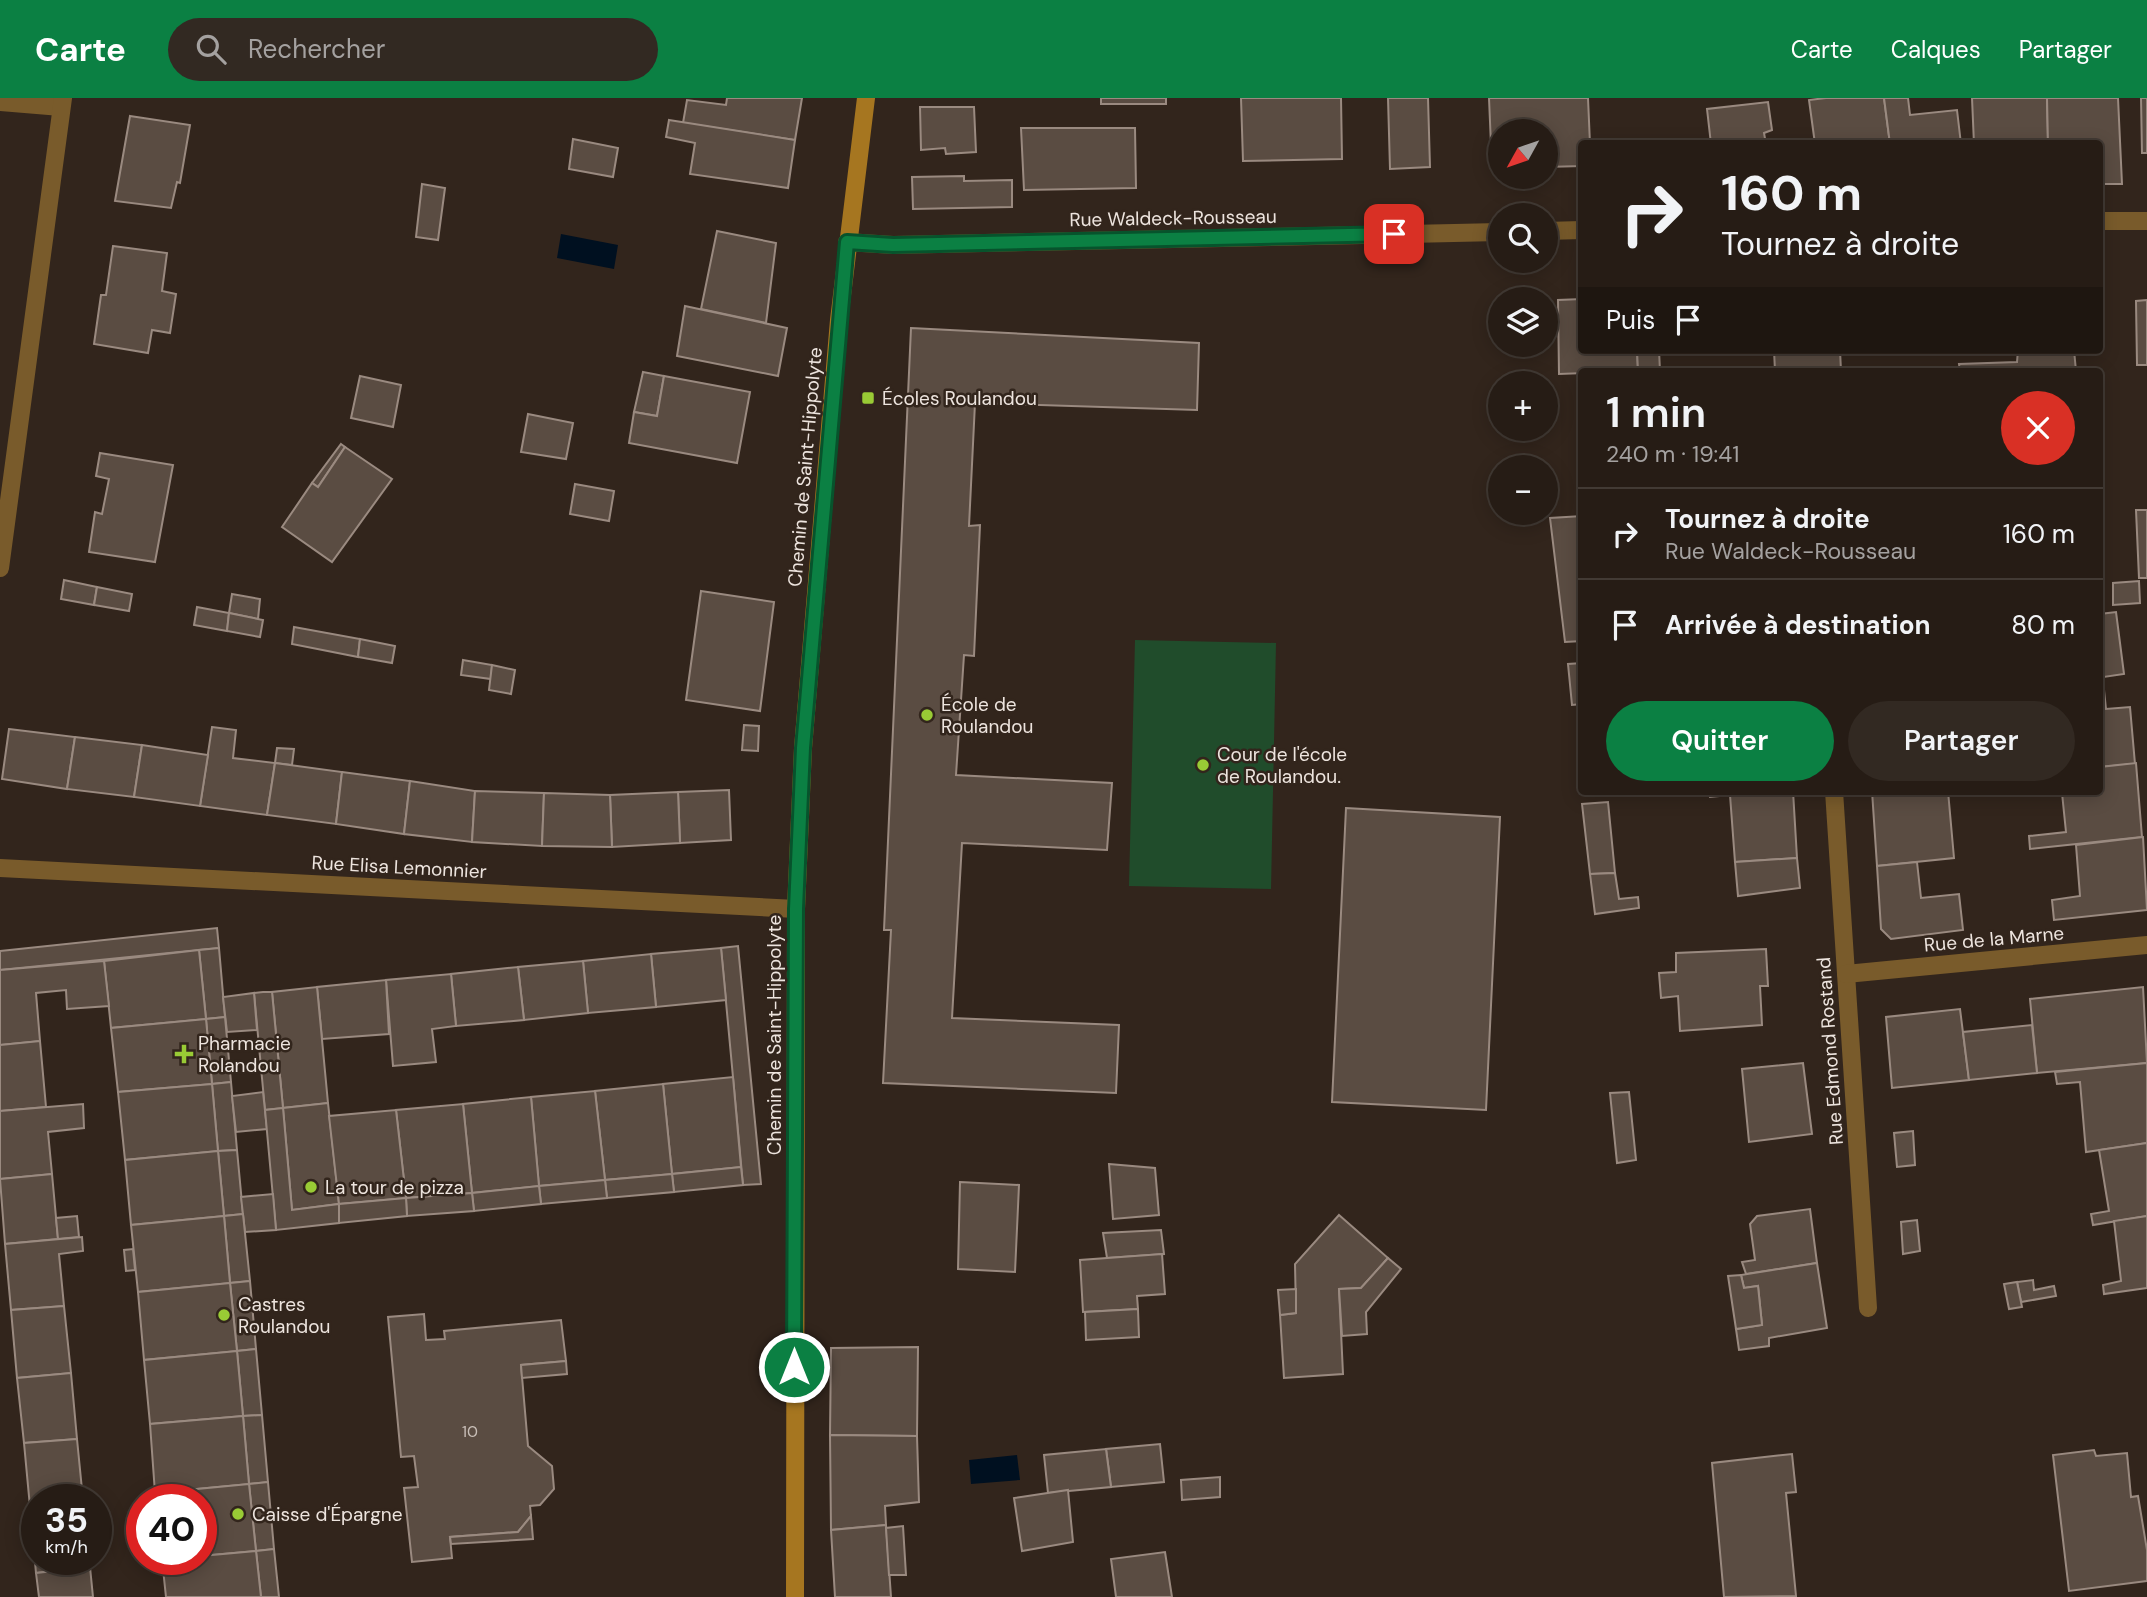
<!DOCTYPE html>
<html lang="fr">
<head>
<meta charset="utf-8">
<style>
	:root { --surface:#261c15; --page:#322922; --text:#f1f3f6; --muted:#a4a1a0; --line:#423a34; --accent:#0b8043 }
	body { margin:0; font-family:"DM Sans",sans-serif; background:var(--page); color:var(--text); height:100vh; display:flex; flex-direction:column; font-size:26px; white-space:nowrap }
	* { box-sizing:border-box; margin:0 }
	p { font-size:23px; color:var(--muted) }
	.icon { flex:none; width:38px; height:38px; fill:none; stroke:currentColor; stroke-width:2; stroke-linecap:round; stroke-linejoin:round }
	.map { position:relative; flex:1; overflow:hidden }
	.panel { position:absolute; left:1578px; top:270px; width:525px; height:427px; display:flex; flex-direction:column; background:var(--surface); border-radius:7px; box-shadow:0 4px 18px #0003,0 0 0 2px var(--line) }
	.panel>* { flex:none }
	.top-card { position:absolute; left:1578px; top:42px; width:525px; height:214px; border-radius:7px; box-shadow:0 4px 18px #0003,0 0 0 2px var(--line); background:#261c15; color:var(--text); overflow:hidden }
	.needle { width:46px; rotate:230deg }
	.fabs { position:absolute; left:1488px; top:21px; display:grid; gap:14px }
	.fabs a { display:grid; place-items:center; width:70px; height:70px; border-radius:50%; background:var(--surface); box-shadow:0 4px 18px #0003,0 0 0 2px var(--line); font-size:35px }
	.speed { position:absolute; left:21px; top:1386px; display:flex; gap:14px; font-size:35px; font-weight:700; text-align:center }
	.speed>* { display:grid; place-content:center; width:91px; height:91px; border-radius:50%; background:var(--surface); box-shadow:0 4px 18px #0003,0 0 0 2px var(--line); line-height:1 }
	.speed small { font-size:18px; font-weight:400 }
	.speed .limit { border:10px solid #d22; background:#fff; color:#111 }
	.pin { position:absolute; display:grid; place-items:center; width:60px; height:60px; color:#fff; margin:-30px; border-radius:14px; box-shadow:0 4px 10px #0006 }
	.me { position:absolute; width:77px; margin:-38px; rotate:0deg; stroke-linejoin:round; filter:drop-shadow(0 0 5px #0008) }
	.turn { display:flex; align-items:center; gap:24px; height:147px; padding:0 28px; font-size:32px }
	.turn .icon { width:91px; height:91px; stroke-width:2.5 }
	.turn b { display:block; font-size:49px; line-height:60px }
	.then { display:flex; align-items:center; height:66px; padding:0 28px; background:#0003; gap:14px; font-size:26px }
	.round { display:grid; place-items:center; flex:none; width:74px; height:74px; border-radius:37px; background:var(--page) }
	.summary { display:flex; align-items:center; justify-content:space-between; height:119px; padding:0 28px }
	h1 { font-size:42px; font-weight:600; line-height:52px }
	.action { display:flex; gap:14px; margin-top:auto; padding:14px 28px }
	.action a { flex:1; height:80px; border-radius:42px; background:var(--accent); color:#fff; font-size:28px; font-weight:600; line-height:80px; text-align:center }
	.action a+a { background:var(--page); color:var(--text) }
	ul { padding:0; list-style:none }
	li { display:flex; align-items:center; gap:21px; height:91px; padding:0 28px; border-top:2px solid var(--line) }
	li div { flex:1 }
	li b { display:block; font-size:26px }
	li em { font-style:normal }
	header { display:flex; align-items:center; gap:42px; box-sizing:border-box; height:98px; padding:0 35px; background:var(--accent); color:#fff }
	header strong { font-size:33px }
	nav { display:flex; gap:38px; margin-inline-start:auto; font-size:24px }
	.search { width:490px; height:63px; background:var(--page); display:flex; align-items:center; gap:18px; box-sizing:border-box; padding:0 24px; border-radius:38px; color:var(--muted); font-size:26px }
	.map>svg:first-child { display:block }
	.green { fill:#204c2b }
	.water { fill:#001020 }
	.building { fill:#5a4c42; stroke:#9a8a80; stroke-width:2 }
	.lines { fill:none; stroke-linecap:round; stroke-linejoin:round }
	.street { stroke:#795b2b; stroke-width:18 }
	.secondary { stroke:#a67620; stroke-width:18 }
	.route-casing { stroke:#07532c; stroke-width:18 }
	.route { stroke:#0b8043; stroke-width:12 }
	.poi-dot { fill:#99cb35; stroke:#32251c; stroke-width:2.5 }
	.labels { text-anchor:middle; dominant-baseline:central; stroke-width:5; stroke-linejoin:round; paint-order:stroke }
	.number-label { font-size:16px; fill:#c8beb7 }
	.street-label { font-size:19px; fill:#ede4de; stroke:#32251c }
	.poi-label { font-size:19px; fill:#ede4de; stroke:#32251c; text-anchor:start }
</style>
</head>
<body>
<header>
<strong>Carte</strong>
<div class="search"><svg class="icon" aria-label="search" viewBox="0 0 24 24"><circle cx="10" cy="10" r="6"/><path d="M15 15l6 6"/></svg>Rechercher</div>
<nav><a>Carte</a><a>Calques</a><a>Partager</a></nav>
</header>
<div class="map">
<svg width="2147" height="1499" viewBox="0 0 2147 1499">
	<rect width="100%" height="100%" fill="#32251c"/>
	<!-- green -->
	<path class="green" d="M1135,542L1276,545L1271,791L1129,788Z"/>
	<!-- water -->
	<g class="water">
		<path d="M561,136L618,147L614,171L557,160Z"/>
		<path d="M1017,1357L1020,1382L971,1386L969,1362Z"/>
	</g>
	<!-- building -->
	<g class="building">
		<path d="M727,0H802L795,42L683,25L687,2L726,7Z"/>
		<rect x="1101" y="0" width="65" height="6"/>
		<path d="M1241,0H1341L1342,61L1243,63Z"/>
		<path d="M1388,0H1428L1430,69L1390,71Z"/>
		<path d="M1489,0H1588L1590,46H1582V68L1545,69V33H1500V71H1492Z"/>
		<path d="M1826,0H1884L1890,46H1815L1809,2Z"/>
		<path d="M1884,0H1908L1910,17L1957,12L1961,46H1890Z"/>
		<path d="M1972,0H2047L2048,46H1974Z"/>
		<path d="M2047,0H2118L2122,86H2100V46H2048Z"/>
		<path d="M2141,0H2147V55H2142Z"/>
		<path d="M1768,4L1772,32L1764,35L1766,46H1711L1707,11Z"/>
		<path d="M920,9H974L976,54L946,56L945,50L921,52Z"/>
		<path d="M130,18L190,27L180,85L177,84L171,110L115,103Z"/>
		<path d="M669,22L795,42L788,90L690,76L695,45L666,39Z"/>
		<path d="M1021,30H1135L1136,90L1024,92Z"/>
		<path d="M573,41L618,50L613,79L569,71Z"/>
		<path d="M964,78V83L1012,82V109L913,111L912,79Z"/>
		<path d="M422,86L445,90L438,142L416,139Z"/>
		<path d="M717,133L776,145L766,225L701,211Z"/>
		<path d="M113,148L167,155L162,193L176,196L170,235L152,232L148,255L94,246L101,197H106Z"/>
		<path d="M1582,201V252H1637L1638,273L1559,276L1558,202Z"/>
		<path d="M2147,202V267H2137L2136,203Z"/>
		<path d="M685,208L787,230L778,278L677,258Z"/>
		<path d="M911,230L1199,245L1197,312L975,305L969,428L980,427L974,558L964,557L956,677L1112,685L1107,752L962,745L952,920L1119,927L1116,995L883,985L891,832H884Z"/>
		<path d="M1637,252H1659L1660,273H1638Z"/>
		<path d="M1774,252H1840L1841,273H1775Z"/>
		<path d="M2018,252H2074L2076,273H1960L1959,266L2017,264Z"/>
		<path d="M643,274L664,278L657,318L634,314Z"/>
		<path d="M360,278L401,287L393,329L351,320Z"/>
		<path d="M664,278L750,294L737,365L629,345L634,314L657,318Z"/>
		<path d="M528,316L573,325L566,361L521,354Z"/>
		<path d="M341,346L345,349L318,389L312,385Z"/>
		<path d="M345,349L392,381L332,464L282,429L312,385L318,389Z"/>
		<path d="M100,355L173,367L155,464L89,454L95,414L102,416L109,381L96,378Z"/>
		<path d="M575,386L614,393L609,423L570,416Z"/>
		<path d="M2136,412H2147V480H2139Z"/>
		<path d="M1582,418V543L1565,544L1550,420Z"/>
		<path d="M64,482L97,489L94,507L61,501Z"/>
		<path d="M2139,483L2140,505L2113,507V485Z"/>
		<path d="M97,489L132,496L129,513L94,507Z"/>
		<path d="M701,493L774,504L760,613L686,602Z"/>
		<path d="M232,496L260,501L258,521L229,515Z"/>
		<path d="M197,509L229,515L227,533L194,527Z"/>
		<path d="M2116,514L2124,576L2103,579L2104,592H2100V516Z"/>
		<path d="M229,515L263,522L260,539L227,533Z"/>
		<path d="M294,529L360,541L358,559L292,546Z"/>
		<path d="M360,541L395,548L392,565L358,559Z"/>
		<path d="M463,562L492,567L491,581L461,577Z"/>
		<path d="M1582,565V606L1572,607L1568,566Z"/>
		<path d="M492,567L515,572L511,596L489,592Z"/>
		<path d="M2100,592H2104L2106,611L2130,609L2135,666L2100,669Z"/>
		<path d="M744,627L759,628L758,653L742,652Z"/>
		<path d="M212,629L236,632L233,660L275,665L267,717L200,708Z"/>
		<path d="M9,631L75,639L67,691L2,681Z"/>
		<path d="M75,639L142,647L134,699L67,691Z"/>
		<path d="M142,647L208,657L200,708L134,699Z"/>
		<path d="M277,650L294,651L292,667L275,665Z"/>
		<path d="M275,665L342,674L336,726L267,717Z"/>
		<path d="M2136,665L2142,739L2030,751L2029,738L2066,734L2062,695L2024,698V693H2100V669Z"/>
		<path d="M342,674L410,683L404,736L336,726Z"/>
		<path d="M410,683L475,693L472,744L404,736Z"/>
		<path d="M729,692L731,742L680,745L678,694Z"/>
		<path d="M475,693L544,695L542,748L472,744Z"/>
		<path d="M1709,693H1793L1797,760L1735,764L1730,697L1710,699Z"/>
		<path d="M1872,693H1948L1954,760L1877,768Z"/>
		<path d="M678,694L680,745L612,749L610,697Z"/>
		<path d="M544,695L610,697L612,749L542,748Z"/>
		<path d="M1608,704L1615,775L1590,776L1582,706Z"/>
		<path d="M1346,710L1500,719L1486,1012L1332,1004Z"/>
		<path d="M2143,739L2147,812L2054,822L2052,802L2080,798L2076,747Z"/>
		<path d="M1797,760L1800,790L1738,798L1735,764Z"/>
		<path d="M1917,764L1921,800L1959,796L1963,832L1891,841L1881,831L1877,768Z"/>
		<path d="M1615,775L1619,801L1638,799L1639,810L1595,816L1590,776Z"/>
		<path d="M217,830L219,850L0,872V853Z"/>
		<path d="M738,848L761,1086L743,1087L721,850Z"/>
		<path d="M219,850L225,919L206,921L199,852Z"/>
		<path d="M721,850L726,902L656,909L651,856Z"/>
		<path d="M1766,851L1768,888H1760L1762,927L1680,933L1678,898L1661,900L1659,875L1676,874V855Z"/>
		<path d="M199,852L206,921L111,930L104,863Z"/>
		<path d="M651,856L656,909L588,915L583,863Z"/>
		<path d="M104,863L109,908L67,911L66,892L36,895L40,943L0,947V872Z"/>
		<path d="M583,863L588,915L524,922L518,869Z"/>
		<path d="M518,869L524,922L456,928L451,876Z"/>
		<path d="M451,876L456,928L432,931L436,964L393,968L386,882Z"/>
		<path d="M386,882L389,936L322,941L317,889Z"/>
		<path d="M317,889L328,1005L283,1010L272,894Z"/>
		<path d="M2143,889L2147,965L2037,975L2030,901Z"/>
		<path d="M263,894H272L283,1010L265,1012L254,895Z"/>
		<path d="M254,895L257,932L227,934L223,899Z"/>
		<path d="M1960,911L1969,982L1892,990L1886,919Z"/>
		<path d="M225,919L231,984L212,986L206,921Z"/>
		<path d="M206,921L212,986L118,994L111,930Z"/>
		<path d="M2032,927L2037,975L1969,982L1963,934Z"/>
		<path d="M40,943L46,1009L0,1013V947Z"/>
		<path d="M1803,965L1812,1036L1749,1044L1742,971Z"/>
		<path d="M2147,965V1045L2086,1054L2080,984L2057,986L2055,974Z"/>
		<path d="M733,979L741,1069L672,1076L663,986Z"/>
		<path d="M231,984L237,1052L218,1053L212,986Z"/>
		<path d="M212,986L218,1053L125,1062L118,994Z"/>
		<path d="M663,986L672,1076L605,1082L595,993Z"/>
		<path d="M595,993L605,1082L539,1088L531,999Z"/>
		<path d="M263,994L267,1031L236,1034L232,998Z"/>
		<path d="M1629,994L1636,1062L1617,1065L1610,995Z"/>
		<path d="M531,999L539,1088L472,1095L463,1006Z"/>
		<path d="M328,1005L339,1106L292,1112L283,1010Z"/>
		<path d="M83,1006L84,1030L48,1034L52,1076L0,1081V1013Z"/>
		<path d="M463,1006L472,1095L406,1100L396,1012Z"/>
		<path d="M283,1010L292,1112L339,1106V1125L276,1132L265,1012Z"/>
		<path d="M396,1012L406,1100L339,1106L329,1018Z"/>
		<path d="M1913,1033L1915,1067L1897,1069L1894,1035Z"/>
		<path d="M2147,1045V1118L2093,1127L2091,1116L2109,1113L2099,1052Z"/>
		<path d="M237,1052L243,1116L224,1118L218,1053Z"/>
		<path d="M218,1053L224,1118L131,1127L125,1062Z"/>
		<path d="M1109,1066L1155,1070L1159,1117L1113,1121Z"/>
		<path d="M741,1069L743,1087L674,1094L672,1076Z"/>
		<path d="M52,1076L58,1141L5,1146L0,1081Z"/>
		<path d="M672,1076L674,1094L607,1100L605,1082Z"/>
		<path d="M605,1082L607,1100L541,1106L539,1088Z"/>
		<path d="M960,1084L1019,1087L1015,1174L958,1171Z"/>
		<path d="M539,1088L541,1106L474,1113L472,1095Z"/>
		<path d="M472,1095L474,1113L407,1118L406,1100Z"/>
		<path d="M273,1096L276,1132L245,1134L241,1099Z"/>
		<path d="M406,1100L407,1118L339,1125V1106Z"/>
		<path d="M1810,1111L1817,1165L1746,1176L1742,1164L1755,1162L1750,1126L1757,1118Z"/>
		<path d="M243,1116L250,1183L230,1185L224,1118Z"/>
		<path d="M1339,1117L1388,1160L1361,1190L1339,1191L1343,1276L1284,1280L1280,1217L1296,1215L1295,1166Z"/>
		<path d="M77,1118L79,1139L58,1141L56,1120Z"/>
		<path d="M224,1118L230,1185L138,1194L131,1127Z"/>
		<path d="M2147,1118V1190L2104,1196L2103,1187L2121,1183L2114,1123Z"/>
		<path d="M1917,1122L1920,1153L1903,1156L1901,1124Z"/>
		<path d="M1161,1132L1164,1156L1107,1160L1103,1135Z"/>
		<path d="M82,1139L83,1153L59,1156L64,1208L11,1212L5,1146Z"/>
		<path d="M133,1151L135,1172L126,1173L124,1152Z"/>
		<path d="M1162,1156L1165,1196L1137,1198L1138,1211L1083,1214L1080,1162Z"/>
		<path d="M1388,1160L1401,1171L1366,1214L1367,1236L1342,1238L1339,1191L1361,1190Z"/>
		<path d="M1817,1165L1827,1230L1769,1240V1248L1739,1252L1736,1231L1762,1227L1758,1188L1744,1190L1741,1177Z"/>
		<path d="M1741,1177L1744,1190L1758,1188L1762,1227L1736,1231L1728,1178Z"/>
		<path d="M2033,1182L2034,1192L2054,1188L2056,1198L2021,1204L2017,1184Z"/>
		<path d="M250,1183L256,1251L237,1253L230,1185Z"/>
		<path d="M2017,1184L2022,1209L2009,1211L2004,1186Z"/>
		<path d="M230,1185L237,1253L144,1262L138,1194Z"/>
		<path d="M1296,1191V1215L1280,1217L1278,1192Z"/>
		<path d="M64,1208L71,1275L17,1280L11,1212Z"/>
		<path d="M1138,1211L1139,1239L1086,1242L1085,1214Z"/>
		<path d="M424,1216L426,1242L445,1241L444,1233L561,1222L566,1263L521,1267L528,1348L552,1368L554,1391L540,1407L530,1408L531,1418L518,1434L450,1439L452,1460L412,1464L404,1390L418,1389L414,1358L401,1359L388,1219Z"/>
		<path d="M918,1249L917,1338L830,1337L831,1250Z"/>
		<path d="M256,1251L262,1317L243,1318L237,1253Z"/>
		<path d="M237,1253L243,1318L150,1326L144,1262Z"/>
		<path d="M566,1263L567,1276L522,1280L521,1267Z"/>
		<path d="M71,1275L77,1341L24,1345L17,1280Z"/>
		<path d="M262,1317L268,1384L249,1386L243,1318Z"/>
		<path d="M243,1318L249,1386L155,1395L150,1326Z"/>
		<path d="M830,1337L917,1338L919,1404L885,1408L886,1427L831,1432Z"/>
		<path d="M77,1341L83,1402H37V1409H30L24,1345Z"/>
		<path d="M1160,1346L1164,1384L1111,1389L1106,1351Z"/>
		<path d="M1106,1351L1111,1389L1048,1395L1044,1357Z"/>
		<path d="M2094,1352L2096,1358L2127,1355L2131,1399L2138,1398L2147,1452V1483L2069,1493L2053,1357Z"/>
		<path d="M1792,1356L1796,1394L1786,1395L1796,1498L1724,1499L1712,1365Z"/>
		<path d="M1220,1379V1399L1182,1402L1181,1382Z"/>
		<path d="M268,1384L274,1451L256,1453L249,1386Z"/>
		<path d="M249,1386L256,1453L201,1458V1402H156L155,1395Z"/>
		<path d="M1068,1392L1073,1444L1022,1453L1014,1400Z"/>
		<path d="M30,1409H37V1461H89L90,1469L36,1475Z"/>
		<path d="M531,1418L533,1441L451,1446L450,1439L518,1434Z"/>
		<path d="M886,1427L891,1499H835L831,1432Z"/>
		<path d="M903,1428L906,1477H889L886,1430Z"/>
		<path d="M274,1451L279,1499H261L256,1453Z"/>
		<path d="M256,1453L261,1499H166L162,1461H201V1458Z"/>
		<path d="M1165,1454L1172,1499H1116L1111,1461Z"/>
		<path d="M90,1469L93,1499H39L36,1475Z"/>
	</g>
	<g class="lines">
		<!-- street -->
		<g class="street">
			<path d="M0,4L61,9"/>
			<path d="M2100,123H2147"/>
			<path d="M1545,133L1582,132"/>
			<path d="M847,144L893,147L1500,134"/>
			<path d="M0,470L63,0"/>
			<path d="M1834,693L1868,1210"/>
			<path d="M0,770L796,811"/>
			<path d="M1846,876L2147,847"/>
		</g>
		<!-- secondary -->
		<path class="secondary" d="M795,1499L796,811L803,650L839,222L866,0"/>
	</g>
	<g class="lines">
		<defs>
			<path id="route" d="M794,1269L796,811L803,650L847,144L893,147L1394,136"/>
		</defs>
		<!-- route casing -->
		<use href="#route" class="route-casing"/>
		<!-- route -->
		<use href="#route" class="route"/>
	</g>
	<!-- markers -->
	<g class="poi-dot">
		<rect x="861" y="293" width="14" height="14" rx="3.5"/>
		<circle cx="927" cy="617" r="7"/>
		<circle cx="1203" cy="667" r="7"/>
		<path d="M180.5 945.5h7v7h7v7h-7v7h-7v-7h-7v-7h7z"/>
		<circle cx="311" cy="1089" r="7"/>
		<circle cx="224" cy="1217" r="7"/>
		<circle cx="238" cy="1416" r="7"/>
	</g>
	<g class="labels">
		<!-- number labels -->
		<g class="number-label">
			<text x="470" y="1333">10</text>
		</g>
		<!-- street labels -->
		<g class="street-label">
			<text transform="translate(1173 120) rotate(-1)">Rue Waldeck-Rousseau</text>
			<text transform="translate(805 369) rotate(-85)">Chemin de Saint-Hippolyte</text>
			<text transform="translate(399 769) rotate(3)">Rue Elisa Lemonnier</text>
			<text transform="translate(1994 841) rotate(-5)">Rue de la Marne</text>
			<text transform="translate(774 937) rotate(-90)">Chemin de Saint-Hippolyte</text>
			<text transform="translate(1830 953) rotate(-94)">Rue Edmond Rostand</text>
		</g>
		<!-- poi labels -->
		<g class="poi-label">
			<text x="882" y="300">Écoles Roulandou</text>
			<text x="941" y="606">École de<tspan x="941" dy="22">Roulandou</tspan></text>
			<text x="1217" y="656">Cour de l'école<tspan x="1217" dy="22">de Roulandou.</tspan></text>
			<text x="198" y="945">Pharmacie<tspan x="198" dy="22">Rolandou</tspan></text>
			<text x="325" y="1089">La tour de pizza</text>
			<text x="238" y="1206">Castres<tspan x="238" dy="22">Roulandou</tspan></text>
			<text x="252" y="1416">Caisse d'Épargne</text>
		</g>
	</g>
</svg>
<div class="fabs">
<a><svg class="needle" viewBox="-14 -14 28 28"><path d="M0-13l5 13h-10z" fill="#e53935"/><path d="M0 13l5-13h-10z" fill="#a4a1a0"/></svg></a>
<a><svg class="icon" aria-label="search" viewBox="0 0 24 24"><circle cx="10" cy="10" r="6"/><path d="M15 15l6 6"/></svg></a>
<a><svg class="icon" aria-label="layers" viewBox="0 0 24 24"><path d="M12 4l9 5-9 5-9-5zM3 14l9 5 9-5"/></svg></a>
<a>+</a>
<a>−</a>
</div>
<div class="speed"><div>35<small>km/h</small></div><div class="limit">40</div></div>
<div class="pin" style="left:1394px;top:136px;background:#d93025"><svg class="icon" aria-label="arrive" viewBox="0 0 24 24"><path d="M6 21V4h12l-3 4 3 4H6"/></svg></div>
<svg class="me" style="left:794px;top:1269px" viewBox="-20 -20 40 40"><circle r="17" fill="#0b8043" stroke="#fff" stroke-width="3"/><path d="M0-11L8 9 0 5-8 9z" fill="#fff"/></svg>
<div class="top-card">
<div class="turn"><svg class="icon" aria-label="right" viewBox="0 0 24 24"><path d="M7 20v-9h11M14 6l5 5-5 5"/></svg><div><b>160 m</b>Tournez à droite</div></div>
<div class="then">Puis<svg class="icon" aria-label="arrive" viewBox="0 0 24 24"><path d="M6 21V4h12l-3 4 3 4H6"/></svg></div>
</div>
<section class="panel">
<div class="summary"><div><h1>1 min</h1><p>240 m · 19:41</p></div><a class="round" style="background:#d93025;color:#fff"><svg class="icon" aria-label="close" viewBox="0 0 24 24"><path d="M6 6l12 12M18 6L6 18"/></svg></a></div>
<ul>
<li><svg class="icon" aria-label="right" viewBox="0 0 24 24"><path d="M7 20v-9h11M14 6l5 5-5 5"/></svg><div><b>Tournez à droite</b><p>Rue Waldeck-Rousseau</p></div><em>160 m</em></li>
<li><svg class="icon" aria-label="arrive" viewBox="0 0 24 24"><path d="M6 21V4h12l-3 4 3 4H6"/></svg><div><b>Arrivée à destination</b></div><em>80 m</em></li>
</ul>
<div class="action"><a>Quitter</a><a>Partager</a></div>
</section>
</div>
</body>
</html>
